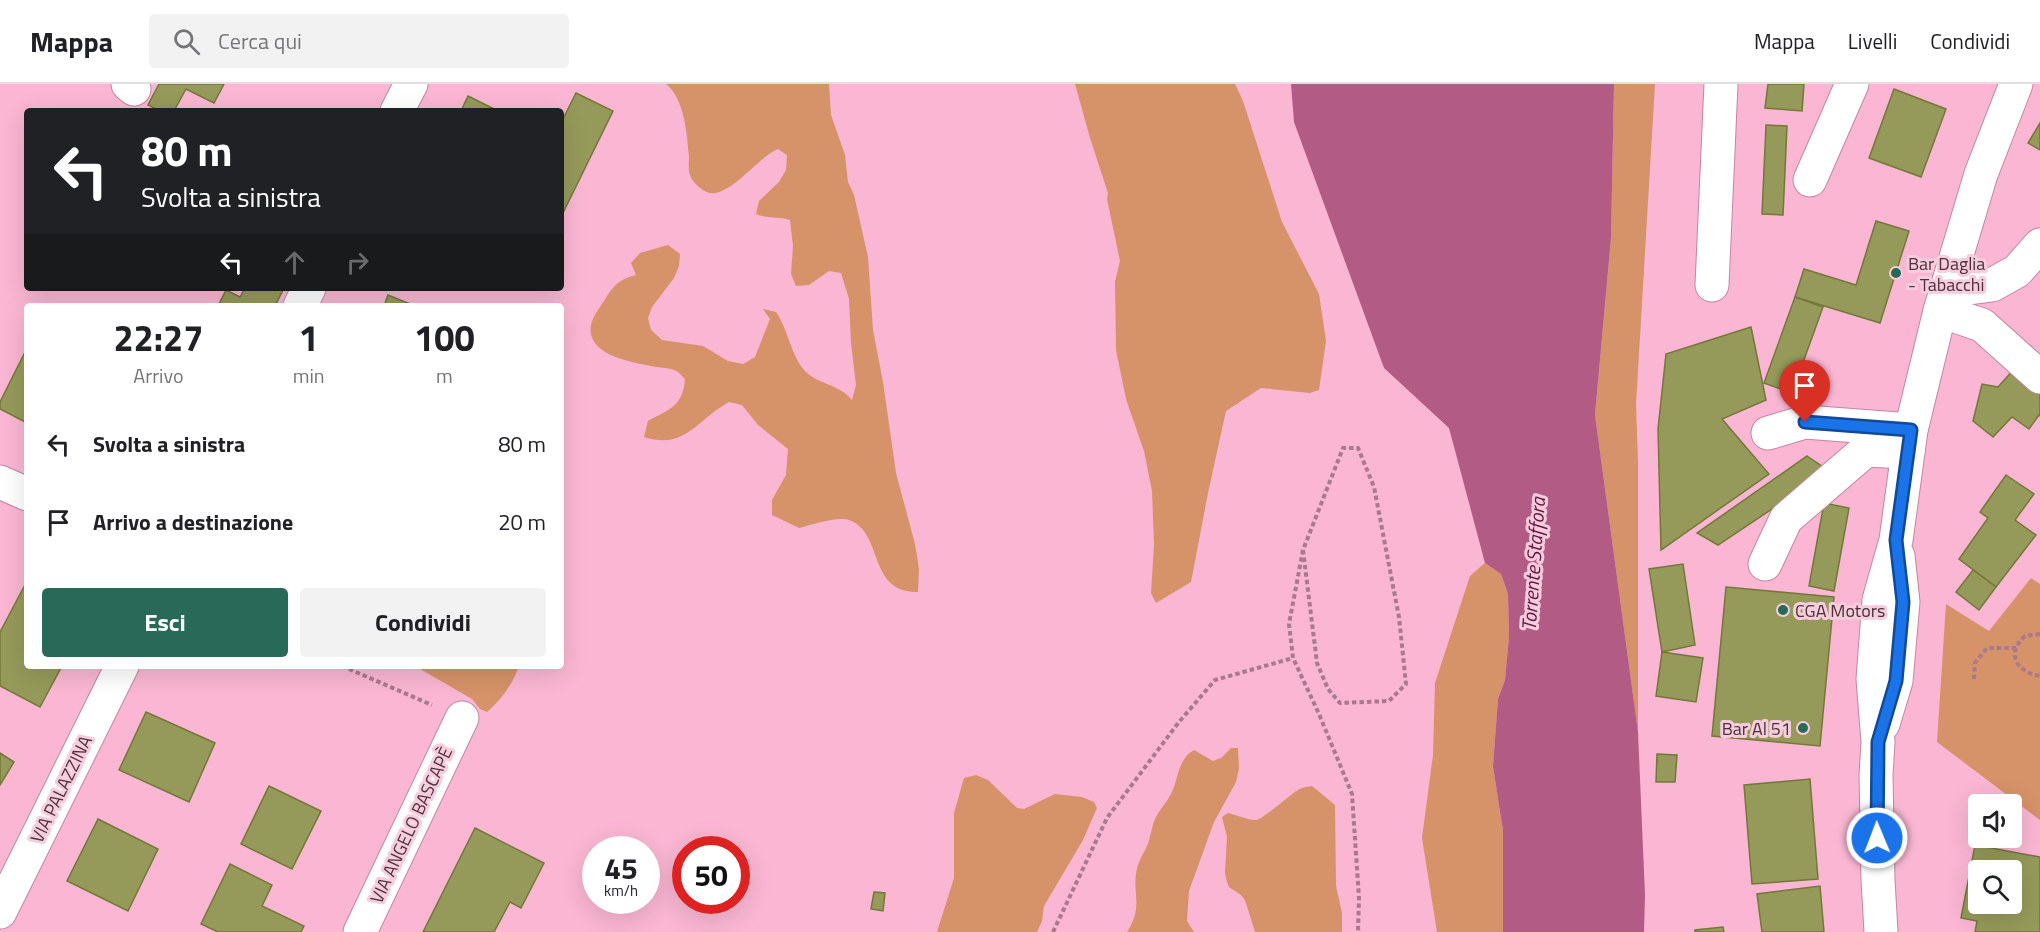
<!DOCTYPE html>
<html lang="it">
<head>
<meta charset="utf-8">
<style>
	:root { --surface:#fff; --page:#f2f2f2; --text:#202124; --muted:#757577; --line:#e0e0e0; --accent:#286957 }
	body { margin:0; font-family:"Titillium Web",sans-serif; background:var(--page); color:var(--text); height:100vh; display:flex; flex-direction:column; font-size:22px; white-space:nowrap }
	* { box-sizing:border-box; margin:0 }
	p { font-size:20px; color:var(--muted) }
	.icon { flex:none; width:33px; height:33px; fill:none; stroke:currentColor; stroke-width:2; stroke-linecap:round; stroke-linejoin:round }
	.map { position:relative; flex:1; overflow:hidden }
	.panel { position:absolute; left:24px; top:219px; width:540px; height:366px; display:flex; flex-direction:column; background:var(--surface); border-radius:6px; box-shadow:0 6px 24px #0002 }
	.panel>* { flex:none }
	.top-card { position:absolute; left:24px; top:24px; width:540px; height:183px; border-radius:6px; box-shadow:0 6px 24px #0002; background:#202124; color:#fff; overflow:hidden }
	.buttons { position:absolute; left:1968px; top:710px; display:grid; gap:12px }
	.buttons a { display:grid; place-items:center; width:54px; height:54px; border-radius:6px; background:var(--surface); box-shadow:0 6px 24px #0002; font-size:30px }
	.speed { position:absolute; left:582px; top:752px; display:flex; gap:12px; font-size:30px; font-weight:700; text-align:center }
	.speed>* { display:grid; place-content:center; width:78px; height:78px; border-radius:50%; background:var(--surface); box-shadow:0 6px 24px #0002; line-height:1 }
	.speed small { font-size:15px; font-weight:400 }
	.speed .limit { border:9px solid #d22; background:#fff; color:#111 }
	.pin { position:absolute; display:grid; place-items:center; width:51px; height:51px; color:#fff; margin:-62px -26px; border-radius:50% 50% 50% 0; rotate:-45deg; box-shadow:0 0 6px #0007 }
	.pin .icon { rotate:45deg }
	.me { position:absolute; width:66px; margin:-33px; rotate:359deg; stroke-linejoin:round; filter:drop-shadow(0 0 4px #0008) }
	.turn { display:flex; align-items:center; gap:21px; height:126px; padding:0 18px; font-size:27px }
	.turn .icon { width:78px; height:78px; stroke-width:2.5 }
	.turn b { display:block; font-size:42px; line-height:51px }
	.lanes { display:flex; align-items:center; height:57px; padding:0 18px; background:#0003; justify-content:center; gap:30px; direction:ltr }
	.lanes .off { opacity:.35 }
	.eta { display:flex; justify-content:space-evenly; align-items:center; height:102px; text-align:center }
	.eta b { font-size:36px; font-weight:700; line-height:42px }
	.cta { display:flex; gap:12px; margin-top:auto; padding:12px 18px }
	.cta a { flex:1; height:69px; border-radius:6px; background:var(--accent); color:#fff; font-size:24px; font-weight:700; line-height:69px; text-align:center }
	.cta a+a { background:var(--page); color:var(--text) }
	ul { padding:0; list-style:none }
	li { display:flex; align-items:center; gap:18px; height:78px; padding:0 18px }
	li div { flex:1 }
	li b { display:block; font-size:22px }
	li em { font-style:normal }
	header { display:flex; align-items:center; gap:36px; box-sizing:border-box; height:84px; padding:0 30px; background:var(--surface); border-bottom:2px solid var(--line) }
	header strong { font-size:28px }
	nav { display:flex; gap:33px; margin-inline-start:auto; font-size:21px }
	.search { width:420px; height:54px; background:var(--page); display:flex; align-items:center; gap:15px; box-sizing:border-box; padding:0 21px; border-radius:6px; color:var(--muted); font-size:22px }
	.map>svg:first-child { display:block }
	.green { fill:#d69268 }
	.water { fill:#b25b84 }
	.building { fill:#959a5a; stroke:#737838; stroke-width:1.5; fill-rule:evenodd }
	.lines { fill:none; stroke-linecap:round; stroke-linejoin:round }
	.minor-casing { stroke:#c685a1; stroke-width:35 }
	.major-casing { stroke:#c685a1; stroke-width:35 }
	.path { stroke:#aa798d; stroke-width:4; stroke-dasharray:4.5 3; stroke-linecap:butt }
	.minor { stroke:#fff; stroke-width:33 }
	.major { stroke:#fff; stroke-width:33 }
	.route-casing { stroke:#114b97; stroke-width:15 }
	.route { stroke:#1a73e8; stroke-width:10 }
	.poi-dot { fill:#286957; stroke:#f7ccdd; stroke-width:2 }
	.labels { text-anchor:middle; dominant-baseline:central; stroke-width:6; stroke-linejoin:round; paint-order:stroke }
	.poi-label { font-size:18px; fill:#4c313c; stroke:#f7ccdd; text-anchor:start }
	.street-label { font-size:18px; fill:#4c313c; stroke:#f7ccdd }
	.water-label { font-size:20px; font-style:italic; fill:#661541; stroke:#f7ccdd }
</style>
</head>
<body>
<header>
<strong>Mappa</strong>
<div class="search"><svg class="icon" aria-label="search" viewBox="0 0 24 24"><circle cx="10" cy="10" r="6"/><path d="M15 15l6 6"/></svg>Cerca qui</div>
<nav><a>Mappa</a><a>Livelli</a><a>Condividi</a></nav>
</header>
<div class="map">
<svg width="2040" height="848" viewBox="0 0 2040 848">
	<rect width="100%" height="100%" fill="#fab6d2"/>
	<!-- green -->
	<g class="green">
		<path d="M666,0H829L831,31L845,71L848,98L854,111L868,173L873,246L883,298L896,389L915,460L919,485L918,508C867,509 884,448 849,436C837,432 811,441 799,444L772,431V416L786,391L788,365L758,341L742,321L729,318C696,336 686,366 644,353L648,337C670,325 683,322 685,295C682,292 678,287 674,286C667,283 658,284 651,282C630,278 586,271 591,241C593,231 602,221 607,212C616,199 621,195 636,191L631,179L640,169L668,161L680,170L679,182L674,194L652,223L648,234L651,246L662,256L703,262L728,277L743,280L755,273L770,235L763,225L776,228C788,245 791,272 805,287C819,301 839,300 852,316L856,301L851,259L849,215L841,189L829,187L809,201L796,202L791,190L793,162L790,136C778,132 768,135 756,130L759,117L779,98L786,86L787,71L778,65C758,73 731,112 710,109C703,108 692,98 690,91C688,86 689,78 689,73C687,51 685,15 666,0Z"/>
		<path d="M1075,0H1235L1243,17L1282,138L1319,210L1326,257L1319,306L1310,309L1261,304L1226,327L1208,409L1191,498L1156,519L1151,509L1154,460L1152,407L1144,367L1126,315L1116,266L1115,198L1120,177L1107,115L1108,109L1090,54Z"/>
		<path d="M1614,0H1655L1636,320L1638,378V648L1595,331L1611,154Z"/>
		<path d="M1485,479L1501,490L1508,510L1509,553L1505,596L1498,615L1493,682L1503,747V848H1437L1422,754L1433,671L1435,599L1470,492Z"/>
		<path d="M2031,494L2040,500V736L1937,658L1946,520L1989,547Z"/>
		<path d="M415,582H519C512,601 502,615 487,628L480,625L472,615Z"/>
		<path d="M1231,664H1238L1239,684L1236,698L1214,738L1189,807L1187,837L1194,848H1127C1145,821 1130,807 1138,781C1140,774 1145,767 1148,760C1151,751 1152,741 1156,733C1160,725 1167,718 1171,710C1179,695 1177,676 1194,666L1213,677L1221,674Z"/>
		<path d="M976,691L988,696L1017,724L1024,725L1055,710L1082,713L1094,718L1097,724L1083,756L1044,822L1042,837L1037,848H937L954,794V729L964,694Z"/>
		<path d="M1312,702L1335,721L1336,802L1342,829V848H1255L1245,816L1241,811L1229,803L1226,795L1225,788L1227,753L1222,733L1228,729C1237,731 1247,736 1256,736C1262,736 1291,710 1298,706C1302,703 1308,703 1312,702Z"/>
	</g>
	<!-- water -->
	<path class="water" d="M1291,0H1614L1611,154L1595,331L1638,648L1645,811L1644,848H1503V747L1493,682L1498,615L1505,596L1509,553L1508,510L1501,490L1485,479L1449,344L1384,284L1294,38Z"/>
	<!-- building -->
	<g class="building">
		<path d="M159,0H224L214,19L186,5L174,27H160L148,21Z"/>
		<path d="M1768,0H1804L1802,27L1765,24Z"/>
		<path d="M1894,5L1946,25L1921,93L1869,74Z"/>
		<path d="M576,9L613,27L561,133V39Z"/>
		<path d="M468,12L498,27H461Z"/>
		<path d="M2040,39V66L2028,59Z"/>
		<path d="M1766,41L1787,42L1783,131L1762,130Z"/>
		<path d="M1876,137L1909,147L1880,239L1795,213L1804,185L1856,201Z"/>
		<path d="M245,204H284L275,222H218L226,206L240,213Z"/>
		<path d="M388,211L415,222H384Z"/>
		<path d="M1795,213L1823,223L1792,309L1764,299Z"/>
		<path d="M1751,243L1766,316L1722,335L1769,390L1661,466L1658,345L1666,270Z"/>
		<path d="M27,264V339L0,325V318Z"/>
		<path d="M2015,284L2040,305V332L2039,331L2029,345L2012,333L1993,353L1973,337L1982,300L1998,303Z"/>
		<path d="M1807,372L1829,387L1718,461L1697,449Z"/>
		<path d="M2006,391L2034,410L2015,436L2036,451L1996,503L1959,475L1988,434L1980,428Z"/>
		<path d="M1824,419L1849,424L1834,507L1809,502Z"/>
		<path d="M1683,480L1695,561L1662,568L1649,485Z"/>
		<path d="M1973,486L1996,503L1979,526L1956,508Z"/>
		<path d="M27,497V582H62L40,623L0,602V548Z"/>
		<path d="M1726,503L1834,513L1820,662L1712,652Z"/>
		<path d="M1662,568L1703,574L1696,618L1656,612Z"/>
		<path d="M146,628L215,659L189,718L119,686Z"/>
		<path d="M0,669L14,678L0,701Z"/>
		<path d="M1657,670L1677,671L1675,698H1656Z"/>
		<path d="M1810,695L1818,795L1752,800L1744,701Z"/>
		<path d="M269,702L321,727L292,785L241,760Z"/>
		<path d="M98,735L158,765L128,827L67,797Z"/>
		<path d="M475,744L544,779L521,824L510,818L494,848H423Z"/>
		<path d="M1975,761L2040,773V848H1975L1977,837L1961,834ZM1978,786H2012V819H1978Z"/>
		<path d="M230,780L272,801L262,822L304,842L301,848H218L201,840Z"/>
		<path d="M1820,802L1824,848H1762L1757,810Z"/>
		<path d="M874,808L885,809L883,827L871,825Z"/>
		<path d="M1723,843L1724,848H1695V846Z"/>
	</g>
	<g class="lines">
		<defs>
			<g id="minor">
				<path d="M128,0L134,5"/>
				<path d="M397,27L411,0"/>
				<path d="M1810,96L1852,0"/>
				<path d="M1712,201L1721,0"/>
				<path d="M1946,207L1992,201L2017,187L2040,161"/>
				<path d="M300,222L309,204"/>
				<path d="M1940,227L1982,241L2040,293"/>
				<path d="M1768,349L1805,338L1911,346"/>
				<path d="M0,398L27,410"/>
				<path d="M1765,480L1786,435L1866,366L1908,368"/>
				<path d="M0,828L122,582"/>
				<path d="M360,848L462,634"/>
			</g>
			<g id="major">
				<path d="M1883,640L1896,597L1903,518L1898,472"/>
				<path d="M1881,848L1878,796L1876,691L1878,658L1873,595L1879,516L1896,456L1911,346L1940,227L1981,90L2016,0"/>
			</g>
		</defs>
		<!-- minor casing -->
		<use href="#minor" class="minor-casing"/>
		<!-- major casing -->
		<use href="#major" class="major-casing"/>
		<!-- path -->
		<g class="path">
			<path d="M1303,466L1317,579L1328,605L1340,619L1389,617L1406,600L1399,533L1374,403L1358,364H1343L1303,466L1289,540L1293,574L1319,630L1352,710L1359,814L1358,848"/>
			<path d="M2040,550L2025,552C2005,570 2017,588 2040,592"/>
			<path d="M342,582L432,621"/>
			<path d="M1974,595L1975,579L1987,564H2016"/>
			<path d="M1053,848L1107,734L1179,638L1215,596L1293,574"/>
		</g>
		<!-- minor -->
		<use href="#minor" class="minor"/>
		<!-- major -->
		<use href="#major" class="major"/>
	</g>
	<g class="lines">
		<defs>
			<path id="route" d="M1805,338L1911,346L1896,456L1903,518L1896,597L1878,658L1877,754"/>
		</defs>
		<!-- route casing -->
		<use href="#route" class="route-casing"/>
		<!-- route -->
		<use href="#route" class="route"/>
	</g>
	<!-- markers -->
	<g class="poi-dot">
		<circle cx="1896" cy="189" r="6"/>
		<circle cx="1783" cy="526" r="6"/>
		<circle cx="1803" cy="644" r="6"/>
	</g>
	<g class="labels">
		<!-- poi labels -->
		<g class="poi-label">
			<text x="1908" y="179">Bar Daglia<tspan x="1908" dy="21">- Tabacchi</tspan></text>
			<text x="1795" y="526">CGA Motors</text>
			<text x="1791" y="644" text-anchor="end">Bar Al 51</text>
		</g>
		<!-- street labels -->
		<g class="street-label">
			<text transform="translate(61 705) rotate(-64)">VIA PALAZZINA</text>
			<text transform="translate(411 741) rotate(-65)">VIA ANGELO BASCAPÈ</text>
		</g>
		<!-- water labels -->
		<g class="water-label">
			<text transform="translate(1533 480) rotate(-86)">Torrente Staffora</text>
		</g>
	</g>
</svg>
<div class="buttons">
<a><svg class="icon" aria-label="sound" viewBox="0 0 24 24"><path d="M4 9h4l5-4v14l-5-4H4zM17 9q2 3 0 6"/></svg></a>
<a><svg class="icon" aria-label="search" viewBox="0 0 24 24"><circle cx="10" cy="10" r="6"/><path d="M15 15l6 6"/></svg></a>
</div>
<div class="speed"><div>45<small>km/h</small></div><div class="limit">50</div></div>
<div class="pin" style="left:1805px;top:338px;background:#d93025"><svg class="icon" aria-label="arrive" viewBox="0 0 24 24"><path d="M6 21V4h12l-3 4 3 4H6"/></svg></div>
<svg class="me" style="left:1877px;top:754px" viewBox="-20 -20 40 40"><circle r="17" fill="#1a73e8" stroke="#fff" stroke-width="3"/><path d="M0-11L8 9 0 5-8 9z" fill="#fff"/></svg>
<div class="top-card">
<div class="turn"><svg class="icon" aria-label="left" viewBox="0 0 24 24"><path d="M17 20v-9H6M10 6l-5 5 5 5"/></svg><div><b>80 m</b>Svolta a sinistra</div></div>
<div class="lanes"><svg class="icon" aria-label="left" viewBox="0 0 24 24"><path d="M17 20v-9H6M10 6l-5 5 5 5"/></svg><svg class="icon off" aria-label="ahead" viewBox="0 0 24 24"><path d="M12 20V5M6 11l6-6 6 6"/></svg><svg class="icon off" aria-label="right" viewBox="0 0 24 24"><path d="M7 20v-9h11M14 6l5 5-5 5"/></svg></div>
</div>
<section class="panel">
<div class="eta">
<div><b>22:27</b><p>Arrivo</p></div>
<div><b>1</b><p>min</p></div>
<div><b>100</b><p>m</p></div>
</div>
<ul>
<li><svg class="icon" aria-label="left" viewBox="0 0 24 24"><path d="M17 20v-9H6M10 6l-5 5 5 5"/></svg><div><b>Svolta a sinistra</b></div><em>80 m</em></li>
<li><svg class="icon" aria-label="arrive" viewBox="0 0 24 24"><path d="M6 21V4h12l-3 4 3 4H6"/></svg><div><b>Arrivo a destinazione</b></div><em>20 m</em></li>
</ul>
<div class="cta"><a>Esci</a><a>Condividi</a></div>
</section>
</div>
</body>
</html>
